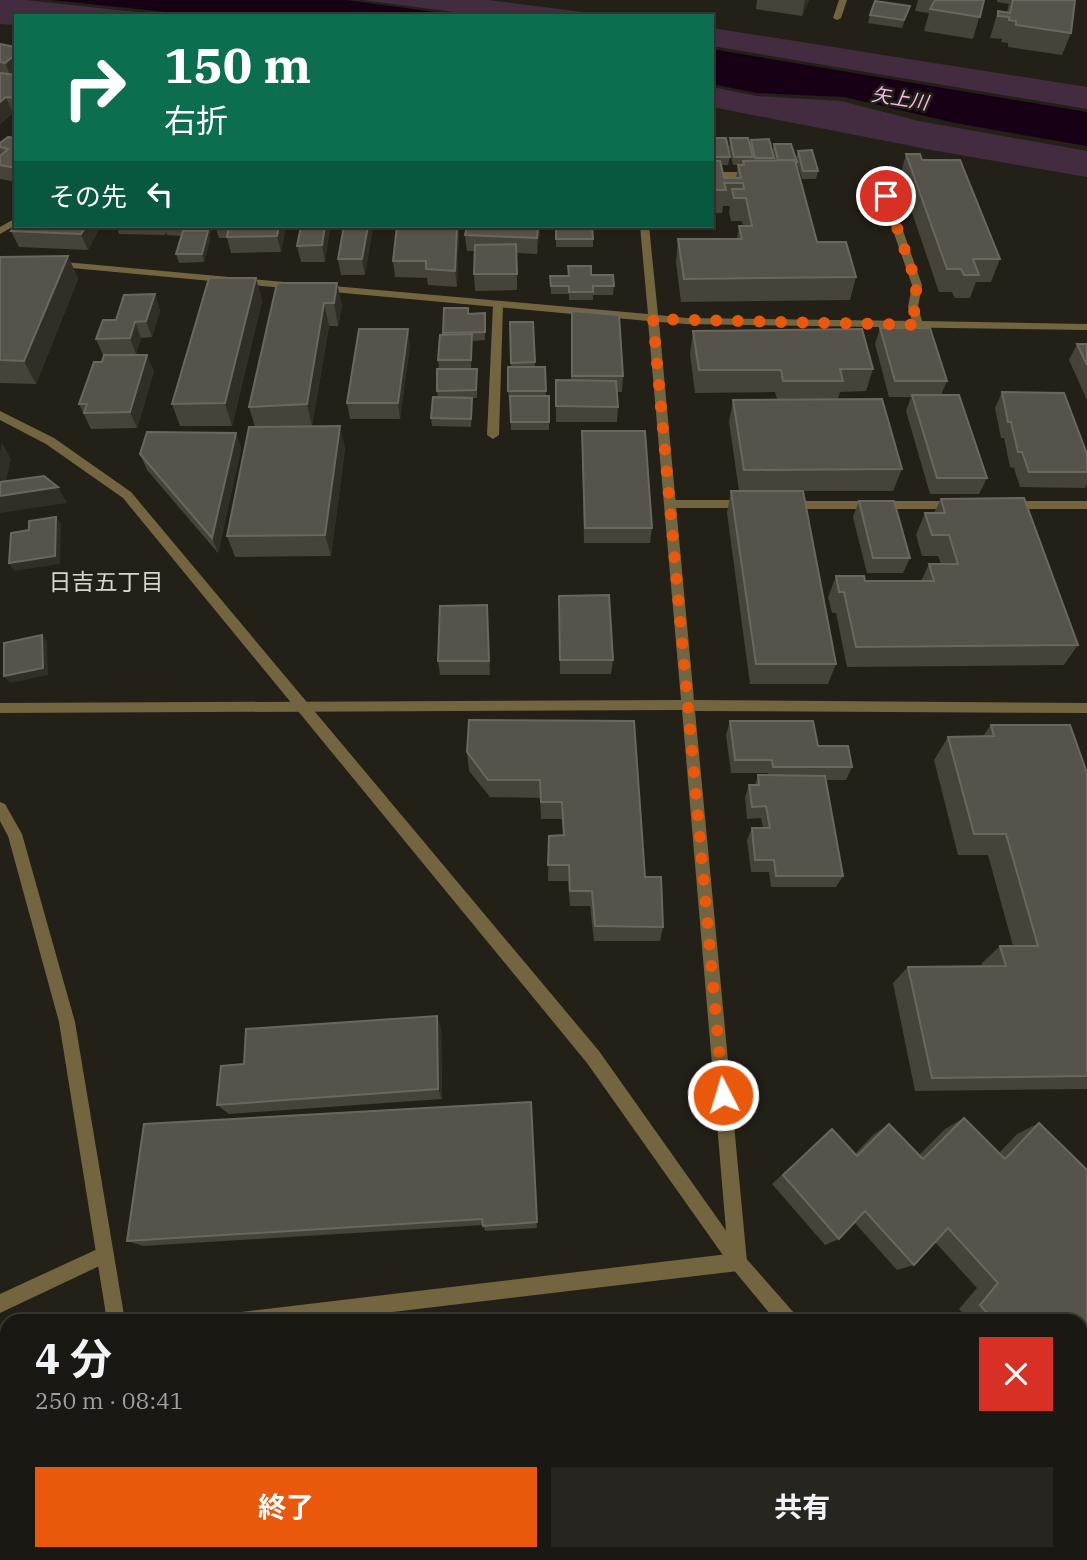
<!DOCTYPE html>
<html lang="ja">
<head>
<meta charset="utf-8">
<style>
	:root { --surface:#1a1812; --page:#272520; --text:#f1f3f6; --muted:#9fa09f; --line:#383732; --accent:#ea580c }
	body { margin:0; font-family:"IBM Plex Serif","Noto Sans JP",serif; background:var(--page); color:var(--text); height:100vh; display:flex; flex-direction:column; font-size:26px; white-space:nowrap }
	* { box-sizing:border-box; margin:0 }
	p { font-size:23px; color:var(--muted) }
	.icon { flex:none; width:38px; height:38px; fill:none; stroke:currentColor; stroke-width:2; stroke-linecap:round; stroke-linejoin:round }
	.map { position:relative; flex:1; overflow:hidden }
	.sheet { position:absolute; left:0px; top:1314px; width:1088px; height:247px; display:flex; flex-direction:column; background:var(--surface); border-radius:21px 21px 0 0; box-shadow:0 2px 5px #0004,0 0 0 2px var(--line) }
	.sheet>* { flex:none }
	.top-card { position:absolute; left:14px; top:14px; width:700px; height:214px; border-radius:0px; box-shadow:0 2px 5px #0004,0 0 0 2px var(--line); background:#0b6e4f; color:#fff; overflow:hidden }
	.pin { position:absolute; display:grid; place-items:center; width:60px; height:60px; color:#fff; margin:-30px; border:4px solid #fff; border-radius:50%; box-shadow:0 2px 7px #0007 }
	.me { position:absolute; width:77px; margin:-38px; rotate:355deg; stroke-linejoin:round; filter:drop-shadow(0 0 5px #0008) }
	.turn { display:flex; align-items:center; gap:24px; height:147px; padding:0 35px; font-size:32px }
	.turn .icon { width:91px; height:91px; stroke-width:2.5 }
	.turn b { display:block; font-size:49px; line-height:60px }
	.then { display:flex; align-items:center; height:66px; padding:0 35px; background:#0003; gap:14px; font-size:26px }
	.round { display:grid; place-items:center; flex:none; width:74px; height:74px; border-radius:0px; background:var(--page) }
	.summary { display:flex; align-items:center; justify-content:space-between; height:119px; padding:0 35px }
	h1 { font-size:42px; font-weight:700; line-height:52px }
	.action { display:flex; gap:14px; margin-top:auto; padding:14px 35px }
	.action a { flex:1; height:80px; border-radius:0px; background:var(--accent); color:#fff; font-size:28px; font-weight:700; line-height:80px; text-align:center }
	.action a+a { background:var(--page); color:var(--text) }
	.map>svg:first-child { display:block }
	.green { fill:#432c3f }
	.water { fill:#170015 }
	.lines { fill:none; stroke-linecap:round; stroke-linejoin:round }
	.service { fill:#726540; fill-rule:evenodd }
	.minor { fill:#726540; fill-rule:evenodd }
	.tertiary { fill:#726540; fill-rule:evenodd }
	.wall { fill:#464339 }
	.shaded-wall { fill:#312e25 }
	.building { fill:#56534a; stroke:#6a675f; stroke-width:2 }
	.route { stroke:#ea580c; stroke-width:12; stroke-dasharray:0 21.6 }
	.labels { text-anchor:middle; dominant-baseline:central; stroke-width:5; stroke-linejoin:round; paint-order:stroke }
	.far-water-label { font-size:19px; font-style:italic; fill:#f7baed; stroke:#232018 }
	.neighbourhood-label { font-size:23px; fill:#d8d6d0; stroke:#232018 }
</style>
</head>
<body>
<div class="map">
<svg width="1087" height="1560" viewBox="0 0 1087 1560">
	<rect width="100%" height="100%" fill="#232018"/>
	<!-- green -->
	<g class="green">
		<path d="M0,0H26L172,16H16V25L0,24Z"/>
		<path d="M362,0H489L614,16H485Z"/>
		<path d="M712,28L1087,87V109L712,46Z"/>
		<path d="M712,87L757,96L841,101L919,121L1087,151V177L937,151L712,107Z"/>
	</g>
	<!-- water -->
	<g class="water">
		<path d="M51,0H346L465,16H204Z"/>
		<path d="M712,49L1087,112V146L955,123L844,97L757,93L712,84Z"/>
	</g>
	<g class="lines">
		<!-- service -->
		<g class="service">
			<path d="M712,172H753L757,175L753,178H712Z"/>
			<path d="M498,302L503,305L499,435L493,439L487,435L493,305Z"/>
			<path d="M670,500H746L752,504L746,508H670L664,504Z"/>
			<path d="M787,501H956L962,505L956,509H787L781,505Z"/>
			<path d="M1008,501H1087V509H1008L1002,505Z"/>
			<path d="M104,1246L110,1249L113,1255L110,1261L0,1313V1294Z"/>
		</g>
		<!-- minor -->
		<g class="minor">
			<path d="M839,0H847L841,18L837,20L833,18Z"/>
			<path d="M886,193L891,196L922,285L918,307L922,321L1087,324V330L686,324L659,322L694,700L1087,703V713L695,711L747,1262L744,1268L738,1271L317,1321H232L234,1314L241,1312L728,1254L682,710L0,713V703L681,700L648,321L322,291L317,288L322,285L648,314L640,226H649L658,315L686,318L912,321L908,307L912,285L881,196Z"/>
			<path d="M16,218V225L0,234V227Z"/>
			<path d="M54,261L295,283L300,286L295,289L51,266V262Z"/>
			<path d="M0,802L5,804L22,834L75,1022L125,1321H107L59,1022L8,836L0,821Z"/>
			<rect x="123" y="1554" width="20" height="6"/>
		</g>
		<!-- tertiary -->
		<g class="tertiary">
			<path d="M0,411L54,438L131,492L599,1051L744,1256L795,1314L797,1321H776L732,1268L587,1063L123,498L46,444L0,420Z"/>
			<path d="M973,1554H996L998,1560H975Z"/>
		</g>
	</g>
	<!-- wall -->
	<g class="wall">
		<path d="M757,0H809L802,16L756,9Z"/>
		<path d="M918,0H984L973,39L924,31L929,13L915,11Z"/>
		<path d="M997,0H1075L1071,33L1062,55L1008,47V43L1001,42L1002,39L990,38L998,11L1007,12L1009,4L997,2Z"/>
		<path d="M907,14L902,28L868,23L870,15Z"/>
		<path d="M0,44L16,47V113H13L0,124Z"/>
		<path d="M712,131L713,138L730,157L728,165H721L724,178H736L738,165H733L729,147L730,138L750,144L751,140L774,158L773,160H774L772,152L774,144L797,162L796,166L817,242L856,277L850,300L681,302L676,262L678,239H737L739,226H743L742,221H731L729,212L730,206H723L722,213H712Z"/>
		<path d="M16,138V182L0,179V143Z"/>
		<path d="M798,151L818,171L816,179H802L796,159Z"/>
		<path d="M906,154L922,160L1000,259L991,282H976L970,298H955L952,292H939L900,177Z"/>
		<path d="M16,226H100V227L88,250L19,247L11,231Z"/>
		<path d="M116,226H214L209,236L210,239L204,262L179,263L176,254L181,236L167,235L166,232L165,235L119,234Z"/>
		<path d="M215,226H286L281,252L231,253L227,238H219Z"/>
		<path d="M330,226L325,262H301L297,246Z"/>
		<path d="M373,226L365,275H341L338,259Z"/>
		<path d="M459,226L457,287L428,285L427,278L395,277L393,261Z"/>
		<path d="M556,226L593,239V247H556Z"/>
		<path d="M540,230L537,254L517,253V290L475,291L474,274V251H467L465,235Z"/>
		<path d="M68,256L78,279L36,384L0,383V257Z"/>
		<path d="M568,266L591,275L614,286L613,295H593V300H569V294H551L550,276H568Z"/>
		<path d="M256,278L262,301L232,426H180L172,404Z"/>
		<path d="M337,283L342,306L338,326H329L312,426L345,448L331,556L235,557L227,536L255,427L249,407Z"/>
		<path d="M155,294L160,311L152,337L141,338L136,354L103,355L96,339L116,320Z"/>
		<path d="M444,308L468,314L485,313V340L472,341L471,368H439L438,360L443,335Z"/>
		<path d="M572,311L623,376L622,392H617L618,407L617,422H556V380H571Z"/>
		<path d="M510,322H533L535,367H545L546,396H549V430H511L510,400H509L508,391L511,367Z"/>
		<path d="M880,328L947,381L941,395L987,478L979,494H930L906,411L911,397H889L875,344Z"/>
		<path d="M693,331L873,369L866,391L840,392L838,399L902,469L893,491H803L836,664L828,684H750L727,513L731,491H739L729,422L733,400L777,399L775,392L695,393L690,354Z"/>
		<path d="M1077,344H1087V400L1069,360Z"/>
		<path d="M410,345L400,419H350L347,403Z"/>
		<path d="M477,369V398H472L471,427L432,426L431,418L438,397L437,391Z"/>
		<path d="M154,371L137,428L91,429L79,404Z"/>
		<path d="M1002,392L1087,454V484L1085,488L1020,487L1014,468L1010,467L1004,438H1001L995,408Z"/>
		<path d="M582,431L652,528L650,543H584L582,447Z"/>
		<path d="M236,433L241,449L218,553L147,470L140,454Z"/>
		<path d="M941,499L1078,645L1064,665L847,667L836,613H832L828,597L836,576L865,581H921L929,564H941L938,556H922L916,535L925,513H934Z"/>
		<path d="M859,501L910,558L903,573H867L853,517Z"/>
		<path d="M487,605L490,675H440L438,661Z"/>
		<path d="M559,610L613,660L611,674H560Z"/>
		<path d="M634,721L645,877L663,927L660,941H594L590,906H570L568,881H548L549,836L563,835L562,819H541L540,798L490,797L469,771L467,752Z"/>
		<path d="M730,721L818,746L852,767L846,780H826L843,876L836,887H771L769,872H751L747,840L752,828H763L761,818L747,819L745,797L749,785H755L758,775H768V773H731L726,735Z"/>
		<path d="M991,725L1087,773V1089L915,1091L893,983L908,967L982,966V963L1000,946H1013L988,855H958L934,760L948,737L983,736Z"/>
		<path d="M441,1028L442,1099L229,1114L217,1105L244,1064Z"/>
		<path d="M531,1102L537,1228L485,1231L483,1225L143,1246L127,1241Z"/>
		<path d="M964,1118L999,1153L1017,1134L1039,1123L1087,1170V1560H1071L1066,1554H1082V1321H970L959,1309L977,1288L935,1242L914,1265L897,1270L854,1222L839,1239L825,1245L772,1184L832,1129L855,1154L873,1135L889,1124L919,1155L945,1129Z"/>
		<path d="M337,1557V1560H285Z"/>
	</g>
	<!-- shaded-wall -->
	<g class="shaded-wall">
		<path d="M805,0H809L802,16Z"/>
		<path d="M16,54V75L12,79L5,63Z"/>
		<path d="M6,97L13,113L0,124V102Z"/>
		<path d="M86,226H100V227L88,250L81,234Z"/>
		<path d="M208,226H214L209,236L210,239L204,262L202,254L207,233L206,229Z"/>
		<path d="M279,226H286L281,252L277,236Z"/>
		<path d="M325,226H330L325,262L322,245Z"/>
		<path d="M368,226H373L365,275L362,259Z"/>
		<path d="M457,226H459L457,287L455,271Z"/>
		<path d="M538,226H540V230L537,254V238Z"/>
		<path d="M68,256L78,279L36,384L24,361Z"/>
		<path d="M256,278L262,301L232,426L225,403Z"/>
		<path d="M337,283L342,306L338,326L334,303Z"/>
		<path d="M155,294L160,311L152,337L146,321Z"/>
		<path d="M324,303L329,326L312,427L307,404Z"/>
		<path d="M135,322L141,338L136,354L130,338Z"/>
		<path d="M408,329L410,345L400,419L398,403Z"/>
		<path d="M147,355L154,371L137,428L130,412Z"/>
		<path d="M340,426L345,448L331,556L325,535Z"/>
		<path d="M236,433L241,449L218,553L212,538Z"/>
		<path d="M2,443L11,459L5,487L0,478V453Z"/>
		<path d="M58,487L67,503L0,513V496Z"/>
		<path d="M56,517L61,524L60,564L14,571L9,563Z"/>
		<path d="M42,635L47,642L48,675L10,683L4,676Z"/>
		<path d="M437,1016L441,1028L442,1099L438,1089Z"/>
		<path d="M0,1354H3L7,1384V1529L0,1532Z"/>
		<path d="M82,1554H97L99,1560H83Z"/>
	</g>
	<!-- building -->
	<g class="building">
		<path d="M935,0H984L980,17L930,9Z"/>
		<path d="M1013,0H1075L1071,33L1016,25V21L1009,20V17L998,16V11L1010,13Z"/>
		<path d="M875,1L910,6L904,20L870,15Z"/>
		<path d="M0,44L16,47V54L5,63L0,62Z"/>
		<path d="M0,73L16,75V98L6,97L0,102Z"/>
		<path d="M8,137L16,138V168L0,165V156L8,149L0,147V143Z"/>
		<path d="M712,138H726L730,157H712Z"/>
		<path d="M730,138H748L753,157H734Z"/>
		<path d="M769,139L774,158H755L751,140Z"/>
		<path d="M774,144H791L797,162H795V160H778Z"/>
		<path d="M812,150L818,171H803L798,151Z"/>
		<path d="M906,154H920L922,160H960L1000,259H973L979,275H964L961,269H947Z"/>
		<path d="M795,160L817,242H846L856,277L684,279L678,239H742L739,226H752L746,198H734L732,189H744L743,183H724L726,190H712V161H720L724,178H741L738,165H744L743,161Z"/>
		<path d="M16,224V226H86L81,234L11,231Z"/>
		<path d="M165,226H208L206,229L165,227Z"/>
		<path d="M229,226H279L277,236L227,237Z"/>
		<path d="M301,226H325L322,245L297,246Z"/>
		<path d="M344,226H368L362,259H338Z"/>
		<path d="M397,226H457L455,271L426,269V261H393Z"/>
		<path d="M467,226H538L537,238L465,235Z"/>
		<path d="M556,226H592L593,239H556Z"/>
		<path d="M183,231H208L202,254H176Z"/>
		<path d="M516,244L517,274H474L475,245Z"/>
		<path d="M68,256L24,361L0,360V257Z"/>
		<path d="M568,266H591V275H613L614,286H593V292H569V286H551L550,276H569Z"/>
		<path d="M209,278H256L225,403L172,404Z"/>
		<path d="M277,283H337L334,303H324L307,404L249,407Z"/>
		<path d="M155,294L146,321L135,322L130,338L96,339L103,320H116L124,295Z"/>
		<path d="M444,308H468V314L485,313V332L443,333Z"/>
		<path d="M572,311L619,315L623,376H572Z"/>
		<path d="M510,322H533L535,362L511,363Z"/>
		<path d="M880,328H930L947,381H895Z"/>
		<path d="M359,329H408L398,403H347Z"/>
		<path d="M862,329L873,369H840L843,381H783L781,370H699L693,331Z"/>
		<path d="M472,334L471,360H438L440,335Z"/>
		<path d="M1077,344H1087V365Z"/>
		<path d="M104,355H147L130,412L84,413L87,404H79L94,362H102Z"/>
		<path d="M508,367H545L546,391H508Z"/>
		<path d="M437,369H477L476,390L437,391Z"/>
		<path d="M556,380L616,381L618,407L556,406Z"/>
		<path d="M1002,392L1064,393L1087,454V472H1029L1022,452H1018L1011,422H1008Z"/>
		<path d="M912,395H959L987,478H937Z"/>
		<path d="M510,396H549V422H511Z"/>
		<path d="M433,397L472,398L471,419L431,418Z"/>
		<path d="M882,399L902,469L744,470L733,400Z"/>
		<path d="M340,426L325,535L227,536L249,427Z"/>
		<path d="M582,431H645L652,528H585Z"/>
		<path d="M147,432L236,433L212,538L140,454Z"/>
		<path d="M44,476L58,487L0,496V482Z"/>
		<path d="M731,491H803L836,664H756Z"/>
		<path d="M1024,498L1078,645L856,647L844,592H839L836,576H864L865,581H934L929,564H958L949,535H932L925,513H945L941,499Z"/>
		<path d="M859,501H894L910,558H873Z"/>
		<path d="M56,517L55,556L9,563L11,533L29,530V521Z"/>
		<path d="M609,595L613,660H560L559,596Z"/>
		<path d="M487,605L489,661H438L440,606Z"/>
		<path d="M42,635L43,668L4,676V643Z"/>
		<path d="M469,720L634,721L645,877H661L663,927L595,926L592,891H570L569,865H548L549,836L564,835L562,802H541L540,780H488L467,752Z"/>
		<path d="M730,721H813L818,746H848L852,767H773L772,760H735Z"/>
		<path d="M991,725H1070L1087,773V1076L932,1078L908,967L1006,966L1000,946H1038L1006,834H974L948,737L994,736Z"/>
		<path d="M758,775L825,776L843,876H776L774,860H755L752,828H770L766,806L752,807L749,785H759Z"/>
		<path d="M437,1016L438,1089L217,1105L221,1066L244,1064L246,1029Z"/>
		<path d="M531,1102L537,1222L483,1226L482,1219L127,1241L144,1124Z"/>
		<path d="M964,1118L1005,1159L1039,1123L1087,1170V1554L1082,1548V1321H994L980,1305L998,1283L948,1228L914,1265L865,1211L839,1239L783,1175L832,1129L857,1156L889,1124L923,1159Z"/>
		<path d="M16,1554H82L83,1560H5Z"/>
		<rect x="369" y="1554" width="156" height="6"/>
		<path d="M532,1554H699L700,1560H532Z"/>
	</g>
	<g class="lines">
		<!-- route -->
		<path class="route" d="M723,1095L653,319L918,325L913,307L917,285L886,196"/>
	</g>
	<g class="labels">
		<!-- far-water labels -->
		<g class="far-water-label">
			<text transform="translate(900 98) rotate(9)">矢上川</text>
		</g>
		<!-- neighbourhood labels -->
		<g class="neighbourhood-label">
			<text x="106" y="581">日吉五丁目</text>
		</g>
	</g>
</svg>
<div class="pin" style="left:886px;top:196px;background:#d93025"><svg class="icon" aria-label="arrive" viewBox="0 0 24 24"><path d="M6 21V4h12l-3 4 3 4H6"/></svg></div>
<svg class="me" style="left:723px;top:1095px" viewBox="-20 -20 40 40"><circle r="17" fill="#ea580c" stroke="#fff" stroke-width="3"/><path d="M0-11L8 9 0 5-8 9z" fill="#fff"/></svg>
<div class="top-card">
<div class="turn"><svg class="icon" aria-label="right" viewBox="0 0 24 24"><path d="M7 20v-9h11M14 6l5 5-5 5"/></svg><div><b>150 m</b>右折</div></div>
<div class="then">その先<svg class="icon" aria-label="left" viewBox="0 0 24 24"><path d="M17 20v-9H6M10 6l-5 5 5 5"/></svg></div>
</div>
<section class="sheet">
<div class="summary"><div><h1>4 分</h1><p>250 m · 08:41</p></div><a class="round" style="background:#d93025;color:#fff"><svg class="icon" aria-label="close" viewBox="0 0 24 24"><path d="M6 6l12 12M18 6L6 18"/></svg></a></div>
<div class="action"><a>終了</a><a>共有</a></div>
</section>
</div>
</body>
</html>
